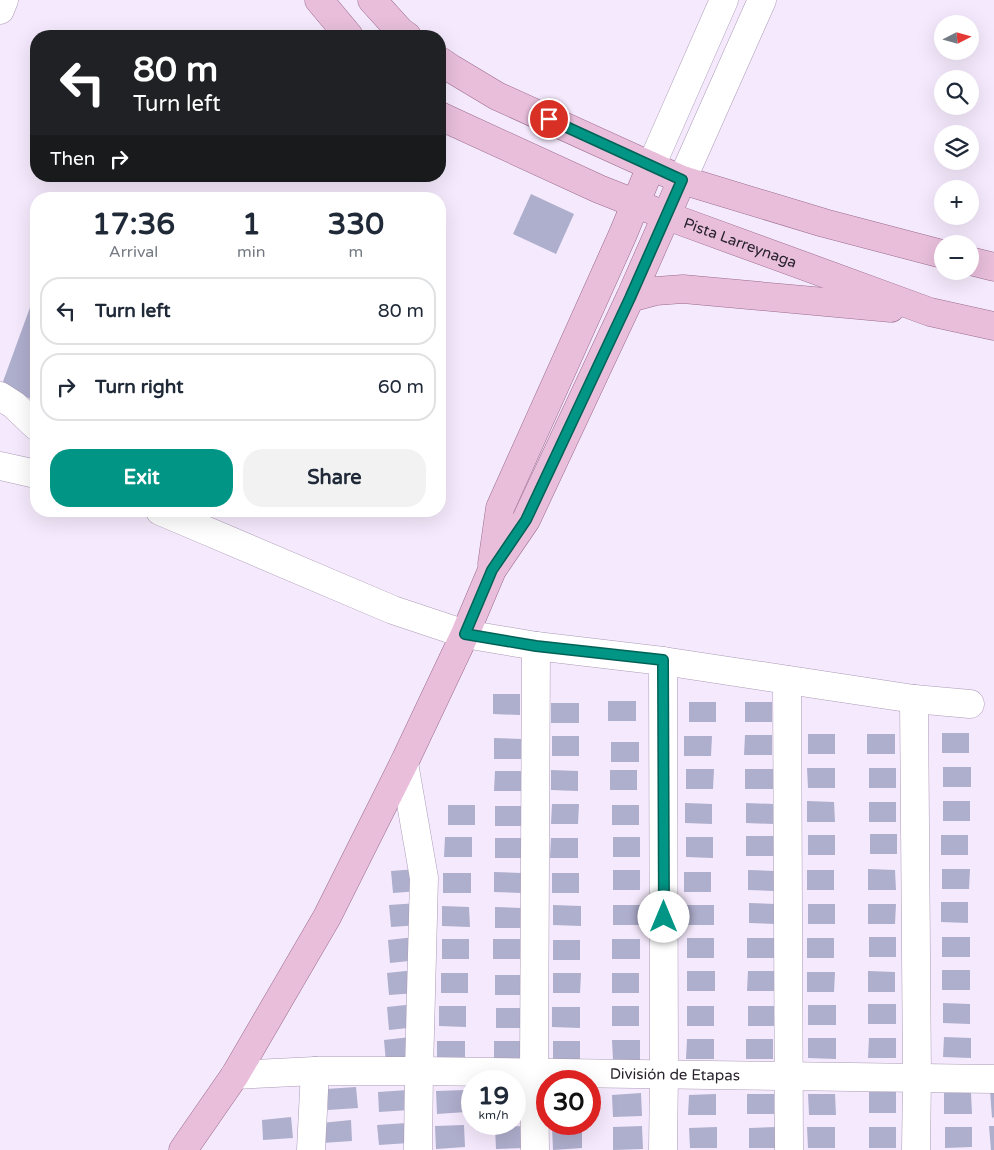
<!DOCTYPE html>
<html lang="en">
<head>
<meta charset="utf-8">
<style>
	:root { --surface:#fff; --page:#f2f2f3; --text:#1f2937; --muted:#747a83; --line:#e0e1e3; --accent:#009584 }
	body { margin:0; font-family:"Varela Round",sans-serif; background:var(--page); color:var(--text); height:100vh; display:flex; flex-direction:column; font-size:19px; white-space:nowrap }
	* { box-sizing:border-box; margin:0 }
	p { font-size:16px; color:var(--muted) }
	.icon { flex:none; width:28px; height:28px; fill:none; stroke:currentColor; stroke-width:2; stroke-linecap:round; stroke-linejoin:round }
	.map { position:relative; flex:1; overflow:hidden }
	.panel { position:absolute; left:30px; top:192px; width:416px; height:325px; display:flex; flex-direction:column; background:var(--surface); border-radius:20px; box-shadow:0 5px 20px #0002 }
	.panel>* { flex:none }
	.banner { position:absolute; left:30px; top:30px; width:416px; height:152px; border-radius:20px; box-shadow:0 5px 20px #0002; background:#202124; color:#fff; overflow:hidden }
	.needle { width:32px; rotate:84deg }
	.fabs { position:absolute; left:934px; top:15px; display:grid; gap:10px }
	.fabs a { display:grid; place-items:center; width:45px; height:45px; border-radius:50%; background:var(--surface); box-shadow:0 5px 20px #0002; font-size:25px }
	.speed { position:absolute; left:461px; top:1070px; display:flex; gap:10px; font-size:25px; font-weight:700; text-align:center }
	.speed>* { display:grid; place-content:center; width:65px; height:65px; border-radius:50%; background:var(--surface); box-shadow:0 5px 20px #0002; line-height:1 }
	.speed small { font-size:12px; font-weight:400 }
	.speed .limit { border:8px solid #d22; background:#fff; color:#111 }
	.pin { position:absolute; display:grid; place-items:center; width:42px; height:42px; color:#fff; margin:-21px; border:2px solid #fff; border-radius:50%; box-shadow:0 1px 5px #0007 }
	.me { position:absolute; width:55px; margin:-28px; rotate:0deg; stroke-linejoin:round; filter:drop-shadow(0 0 4px #0008) }
	.turn { display:flex; align-items:center; gap:18px; height:105px; padding:0 20px; font-size:22px }
	.turn .icon { width:65px; height:65px; stroke-width:2.5 }
	.turn b { display:block; font-size:35px; line-height:42px }
	.then { display:flex; align-items:center; height:48px; padding:0 20px; background:#0003; gap:10px; font-size:19px }
	.eta { display:flex; justify-content:space-evenly; align-items:center; height:85px; text-align:center }
	.eta b { font-size:30px; font-weight:800; line-height:35px }
	.cta { display:flex; gap:10px; margin-top:auto; padding:10px 20px }
	.cta a { flex:1; height:58px; border-radius:20px; background:var(--accent); color:#fff; font-size:20px; font-weight:800; line-height:58px; text-align:center }
	.cta a+a { background:var(--page); color:var(--text) }
	ul { padding:0; list-style:none }
	li { display:flex; align-items:center; gap:15px; height:68px; margin:0 10px 8px; padding:0 10px; border:2px solid var(--line); border-radius:20px }
	li div { flex:1 }
	li b { display:block; font-size:19px }
	li em { font-style:normal }
	.map>svg:first-child { display:block }
	.building { fill:#aeaecd }
	.lines { fill:none; stroke-linecap:round; stroke-linejoin:round }
	.minor-casing { stroke:#ab9ab6; stroke-width:29 }
	.major-casing { stroke:#9b6b8e; stroke-width:29 }
	.minor { stroke:#fff; stroke-width:28 }
	.major { stroke:#e8bedb; stroke-width:28 }
	.route-casing { stroke:#006156; stroke-width:12 }
	.route { stroke:#009584; stroke-width:9 }
	.labels { text-anchor:middle; dominant-baseline:central; stroke-width:5; stroke-linejoin:round; paint-order:stroke }
	.street-label { font-size:15px; fill:#29222d; stroke:#f5eafd }
</style>
</head>
<body>
<div class="map">
<svg width="994" height="1150" viewBox="0 0 994 1150">
	<rect width="100%" height="100%" fill="#f5eafd"/>
	<!-- building -->
	<g class="building">
		<path d="M531,194L574,214L556,254L513,234Z"/>
		<path d="M36,291V401L1,387Z"/>
		<path d="M493,694H520V715L493,714Z"/>
		<rect x="608" y="701" width="28" height="20"/>
		<rect x="689" y="702" width="27" height="20"/>
		<rect x="745" y="702" width="27" height="20"/>
		<rect x="551" y="703" width="28" height="20"/>
		<rect x="942" y="733" width="27" height="20"/>
		<rect x="808" y="734" width="27" height="20"/>
		<rect x="867" y="734" width="28" height="20"/>
		<path d="M745,735H772V755H744Z"/>
		<rect x="552" y="736" width="27" height="20"/>
		<path d="M684,736H712L711,756H684Z"/>
		<path d="M494,738L522,739V759H494Z"/>
		<rect x="611" y="742" width="28" height="20"/>
		<rect x="943" y="767" width="28" height="20"/>
		<path d="M807,768H835V788H808Z"/>
		<rect x="869" y="768" width="27" height="20"/>
		<path d="M686,769H714L713,789H686Z"/>
		<rect x="745" y="769" width="28" height="20"/>
		<path d="M551,770L578,771V791L551,790Z"/>
		<rect x="610" y="770" width="27" height="20"/>
		<path d="M495,771H522V791H494Z"/>
		<path d="M807,801L834,802L835,822H807Z"/>
		<rect x="943" y="801" width="27" height="20"/>
		<rect x="869" y="802" width="27" height="20"/>
		<path d="M685,803L712,804V824L685,823Z"/>
		<path d="M746,803L773,804V824L746,823Z"/>
		<path d="M552,804H579L578,824H551Z"/>
		<rect x="448" y="805" width="27" height="20"/>
		<rect x="612" y="805" width="27" height="20"/>
		<rect x="495" y="806" width="27" height="20"/>
		<rect x="870" y="834" width="27" height="20"/>
		<rect x="808" y="835" width="27" height="20"/>
		<rect x="941" y="835" width="27" height="20"/>
		<rect x="746" y="836" width="28" height="20"/>
		<path d="M445,837H472V857H444Z"/>
		<rect x="613" y="837" width="27" height="20"/>
		<path d="M686,837H713V858L686,857Z"/>
		<rect x="495" y="838" width="27" height="20"/>
		<path d="M551,838H578V858H550Z"/>
		<path d="M417,869L419,891L393,893L391,871Z"/>
		<path d="M868,869L895,870L896,890H868Z"/>
		<path d="M942,869H970L969,889H942Z"/>
		<rect x="613" y="870" width="27" height="20"/>
		<path d="M748,870L775,871V891L748,890Z"/>
		<rect x="807" y="870" width="27" height="20"/>
		<path d="M494,872L521,873V893L494,892Z"/>
		<rect x="684" y="872" width="27" height="20"/>
		<rect x="443" y="873" width="28" height="20"/>
		<rect x="552" y="873" width="27" height="20"/>
		<path d="M941,902H968V923L941,922Z"/>
		<path d="M418,903L420,925L391,927L389,905Z"/>
		<path d="M749,903L776,904V924L749,923Z"/>
		<rect x="808" y="904" width="27" height="20"/>
		<path d="M868,904H896L895,924H868Z"/>
		<path d="M553,905L581,906V926L553,925Z"/>
		<rect x="613" y="905" width="27" height="20"/>
		<rect x="687" y="905" width="27" height="20"/>
		<path d="M442,906L469,907L470,927L442,926Z"/>
		<path d="M495,907L522,908V928H495Z"/>
		<path d="M415,937L418,960L390,963L388,940Z"/>
		<rect x="869" y="937" width="27" height="20"/>
		<rect x="942" y="937" width="28" height="20"/>
		<rect x="687" y="938" width="27" height="20"/>
		<rect x="747" y="938" width="28" height="20"/>
		<rect x="807" y="938" width="27" height="20"/>
		<rect x="442" y="939" width="27" height="20"/>
		<rect x="493" y="939" width="28" height="20"/>
		<rect x="612" y="939" width="28" height="20"/>
		<rect x="553" y="940" width="27" height="20"/>
		<path d="M415,970L417,993L389,995L387,973Z"/>
		<rect x="942" y="970" width="28" height="20"/>
		<rect x="687" y="971" width="28" height="20"/>
		<path d="M748,971H775V991H747Z"/>
		<path d="M868,971L895,972V992H868Z"/>
		<path d="M807,972H835L834,992H807Z"/>
		<rect x="441" y="973" width="27" height="20"/>
		<path d="M553,973H581L580,993H553Z"/>
		<rect x="612" y="973" width="27" height="20"/>
		<rect x="495" y="975" width="27" height="20"/>
		<path d="M943,1003L970,1004V1024L943,1023Z"/>
		<path d="M415,1004L417,1027L389,1030L387,1007Z"/>
		<rect x="868" y="1004" width="28" height="20"/>
		<rect x="808" y="1005" width="28" height="20"/>
		<path d="M439,1006H466V1027L439,1026Z"/>
		<rect x="612" y="1006" width="27" height="20"/>
		<rect x="687" y="1006" width="27" height="20"/>
		<rect x="748" y="1006" width="27" height="20"/>
		<path d="M552,1007H580V1028L552,1027Z"/>
		<rect x="496" y="1008" width="27" height="20"/>
		<path d="M411,1037L413,1060L386,1063L384,1040Z"/>
		<path d="M944,1037L971,1038V1058L943,1057Z"/>
		<path d="M808,1038H836V1059L808,1058Z"/>
		<path d="M869,1038H896V1058H868Z"/>
		<path d="M687,1039H714V1059H686Z"/>
		<rect x="746" y="1039" width="27" height="20"/>
		<path d="M612,1040H640V1060H613Z"/>
		<rect x="437" y="1041" width="28" height="20"/>
		<path d="M494,1041H521V1062L494,1061Z"/>
		<rect x="553" y="1041" width="27" height="20"/>
		<path d="M356,1087L358,1108L328,1110L326,1089Z"/>
		<path d="M408,1090L410,1110L379,1112L378,1092Z"/>
		<path d="M465,1090L466,1112L437,1114L436,1091Z"/>
		<path d="M990,1090H994V1117L992,1118Z"/>
		<path d="M515,1092H525V1114L515,1115Z"/>
		<rect x="869" y="1092" width="27" height="21"/>
		<path d="M641,1093L642,1116L613,1117L612,1095Z"/>
		<path d="M944,1093H971L972,1114H944Z"/>
		<path d="M716,1094V1115H688L689,1095Z"/>
		<rect x="747" y="1094" width="27" height="20"/>
		<path d="M808,1094H835L836,1115H809Z"/>
		<path d="M291,1117L293,1138L263,1140L262,1120Z"/>
		<path d="M351,1120L352,1141L322,1143L321,1123Z"/>
		<path d="M407,1123L409,1143L379,1145L377,1125Z"/>
		<path d="M464,1125L465,1147L436,1149L435,1126Z"/>
		<path d="M525,1126L526,1148L496,1149L495,1127Z"/>
		<path d="M582,1126V1148L553,1150L552,1127Z"/>
		<path d="M642,1126L643,1149L613,1150V1127Z"/>
		<path d="M989,1126H994V1150H991Z"/>
		<path d="M717,1127V1148H690L689,1128Z"/>
		<path d="M776,1127V1148H749V1128Z"/>
		<path d="M807,1127H835V1148H808Z"/>
		<rect x="869" y="1127" width="27" height="21"/>
		<path d="M945,1127H972V1147L945,1148Z"/>
	</g>
	<g class="lines">
		<defs>
			<g id="minor">
				<path d="M0,10L4,0"/>
				<path d="M651,166L724,0"/>
				<path d="M682,180L762,0"/>
				<path d="M0,396L14,405L36,426"/>
				<path d="M0,466L36,474"/>
				<path d="M160,511L393,610L465,634L536,646L663,661L914,699L970,704"/>
				<path d="M787,680L789,1150"/>
				<path d="M914,699L917,1078L916,1150"/>
				<path d="M404,763L424,878L419,1071L418,1150"/>
				<path id="s1" d="M235,1075L315,1071H419L994,1079"/>
				<path d="M311,1150L315,1071"/>
				<path d="M535,1150L534,1073L536,646"/>
				<path d="M663,1150L664,1074L663,661"/>
			</g>
			<g id="major">
				<path d="M319,0L349,36"/>
				<path d="M372,0L401,32L407,36"/>
				<path d="M440,61L452,69L497,96L682,180L824,223L942,254"/>
				<path id="s2" d="M440,116L599,189L667,216L930,312L994,326"/>
				<path d="M970,261L994,267"/>
				<path d="M630,298L656,291L683,289L891,308"/>
				<path d="M492,564L500,508L623,234L651,166"/>
				<path d="M183,1150L235,1075L327,917L404,763L465,634L492,570L526,520L630,298L682,180"/>
			</g>
		</defs>
		<!-- minor casing -->
		<use href="#minor" class="minor-casing"/>
		<!-- major casing -->
		<use href="#major" class="major-casing"/>
		<!-- minor -->
		<use href="#minor" class="minor"/>
		<!-- major -->
		<use href="#major" class="major"/>
	</g>
	<g class="lines">
		<defs>
			<path id="route" d="M549,119L682,180L630,298L526,520L492,570L465,634L536,646L663,660L664,917"/>
		</defs>
		<!-- route casing -->
		<use href="#route" class="route-casing"/>
		<!-- route -->
		<use href="#route" class="route"/>
	</g>
	<g class="labels">
		<!-- street labels -->
		<g class="street-label">
			<text stroke="none"><textPath href="#s2" startOffset="326">Pista Larreynaga</textPath></text>
			<text stroke="none"><textPath href="#s1" startOffset="440">División de Etapas</textPath></text>
		</g>
	</g>
</svg>
<div class="fabs">
<a><svg class="needle" viewBox="-14 -14 28 28"><path d="M0-13l5 13h-10z" fill="#e53935"/><path d="M0 13l5-13h-10z" fill="#747a83"/></svg></a>
<a><svg class="icon" aria-label="search" viewBox="0 0 24 24"><circle cx="10" cy="10" r="6"/><path d="M15 15l6 6"/></svg></a>
<a><svg class="icon" aria-label="layers" viewBox="0 0 24 24"><path d="M12 4l9 5-9 5-9-5zM3 14l9 5 9-5"/></svg></a>
<a>+</a>
<a>−</a>
</div>
<div class="speed"><div>19<small>km/h</small></div><div class="limit">30</div></div>
<div class="pin" style="left:549px;top:119px;background:#d93025"><svg class="icon" aria-label="arrive" viewBox="0 0 24 24"><path d="M6 21V4h12l-3 4 3 4H6"/></svg></div>
<svg class="me" style="left:664px;top:917px" viewBox="-20 -20 40 40"><circle r="19" fill="#fff"/><path d="M0-13L10 11 0 6-10 11z" fill="#009584"/></svg>
<div class="banner">
<div class="turn"><svg class="icon" aria-label="left" viewBox="0 0 24 24"><path d="M17 20v-9H6M10 6l-5 5 5 5"/></svg><div><b>80 m</b>Turn left</div></div>
<div class="then">Then<svg class="icon" aria-label="right" viewBox="0 0 24 24"><path d="M7 20v-9h11M14 6l5 5-5 5"/></svg></div>
</div>
<section class="panel">
<div class="eta">
<div><b>17:36</b><p>Arrival</p></div>
<div><b>1</b><p>min</p></div>
<div><b>330</b><p>m</p></div>
</div>
<ul>
<li><svg class="icon" aria-label="left" viewBox="0 0 24 24"><path d="M17 20v-9H6M10 6l-5 5 5 5"/></svg><div><b>Turn left</b></div><em>80 m</em></li>
<li><svg class="icon" aria-label="right" viewBox="0 0 24 24"><path d="M7 20v-9h11M14 6l5 5-5 5"/></svg><div><b>Turn right</b></div><em>60 m</em></li>
</ul>
<div class="cta"><a>Exit</a><a>Share</a></div>
</section>
</div>
</body>
</html>
